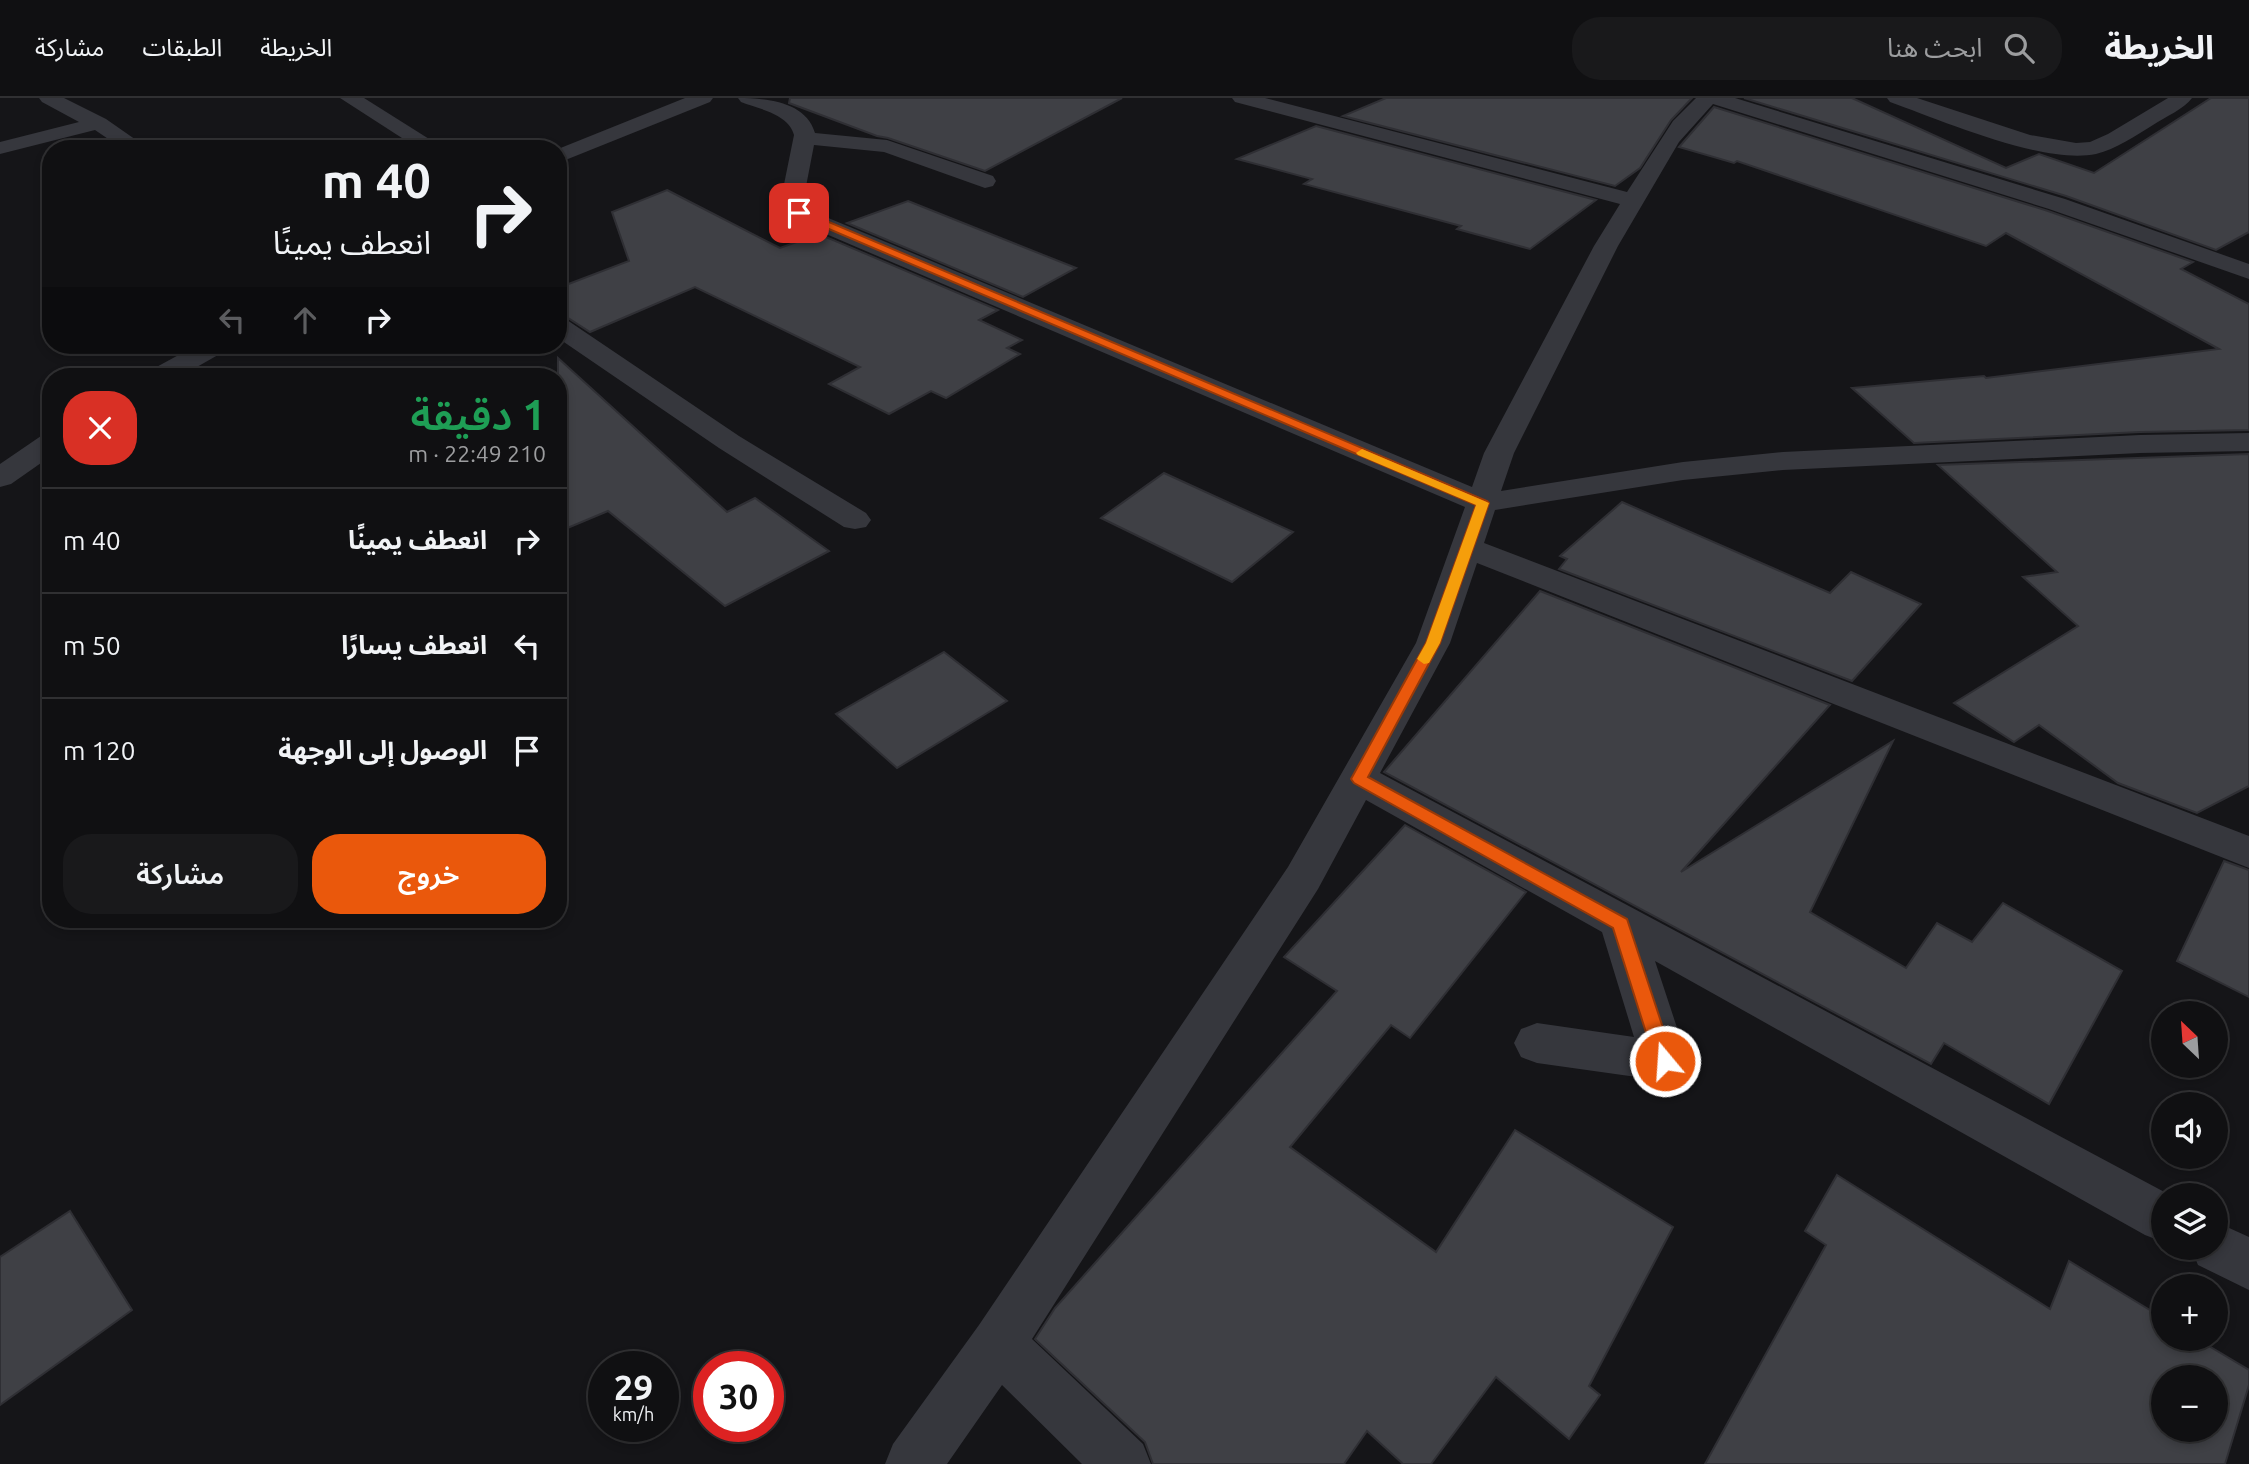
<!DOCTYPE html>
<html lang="ar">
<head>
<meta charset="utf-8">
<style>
	:root { --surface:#101012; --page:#19191b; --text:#f1f3f6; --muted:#9c9d9f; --line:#303032; --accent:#ea580c }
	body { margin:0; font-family:Ubuntu,"Noto Sans Arabic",sans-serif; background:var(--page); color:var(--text); direction:rtl; height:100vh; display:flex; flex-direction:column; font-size:26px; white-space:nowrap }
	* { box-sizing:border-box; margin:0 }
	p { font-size:23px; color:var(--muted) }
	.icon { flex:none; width:38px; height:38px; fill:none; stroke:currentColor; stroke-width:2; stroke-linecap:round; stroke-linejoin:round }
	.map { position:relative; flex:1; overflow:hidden; direction:ltr }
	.drawer { position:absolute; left:42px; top:270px; width:525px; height:560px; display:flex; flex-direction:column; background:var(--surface); border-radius:28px; box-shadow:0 4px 10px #0003,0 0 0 2px var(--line); direction:rtl }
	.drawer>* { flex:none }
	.top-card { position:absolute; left:42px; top:42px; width:525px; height:214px; border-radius:28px; box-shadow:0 4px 10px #0003,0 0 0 2px var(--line); direction:rtl; background:#101012; color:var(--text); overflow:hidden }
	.needle { width:46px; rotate:335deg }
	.buttons { position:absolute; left:2151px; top:903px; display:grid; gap:14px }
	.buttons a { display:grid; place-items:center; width:77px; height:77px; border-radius:50%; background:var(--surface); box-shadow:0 4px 10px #0003,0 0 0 2px var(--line); font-size:35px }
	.speed { position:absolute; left:588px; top:1253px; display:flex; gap:14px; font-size:35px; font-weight:700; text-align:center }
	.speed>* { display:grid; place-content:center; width:91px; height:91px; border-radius:50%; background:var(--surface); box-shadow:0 4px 10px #0003,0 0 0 2px var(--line); line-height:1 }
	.speed small { font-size:18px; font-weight:400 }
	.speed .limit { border:10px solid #d22; background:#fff; color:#111 }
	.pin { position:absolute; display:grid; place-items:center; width:60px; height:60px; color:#fff; margin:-30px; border-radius:14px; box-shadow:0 4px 10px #0006 }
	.me { position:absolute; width:77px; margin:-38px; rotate:342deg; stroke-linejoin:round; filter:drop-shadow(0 0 5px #0008) }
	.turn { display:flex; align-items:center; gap:24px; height:147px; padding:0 21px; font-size:32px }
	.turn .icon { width:91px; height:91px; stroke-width:2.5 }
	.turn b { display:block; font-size:49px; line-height:60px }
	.lanes { display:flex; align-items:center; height:66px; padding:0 21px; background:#0003; justify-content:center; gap:35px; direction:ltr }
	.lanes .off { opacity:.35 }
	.round { display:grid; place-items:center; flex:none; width:74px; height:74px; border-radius:28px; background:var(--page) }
	.headline { display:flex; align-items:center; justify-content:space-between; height:119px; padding:0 21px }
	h1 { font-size:42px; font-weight:600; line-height:52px; color:#1e9e55 }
	.cta { display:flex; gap:14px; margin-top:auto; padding:14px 21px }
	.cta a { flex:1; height:80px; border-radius:28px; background:var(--accent); color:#fff; font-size:28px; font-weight:600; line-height:80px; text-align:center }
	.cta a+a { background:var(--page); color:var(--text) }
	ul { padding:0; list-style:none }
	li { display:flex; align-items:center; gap:21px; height:105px; padding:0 21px; border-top:2px solid var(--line) }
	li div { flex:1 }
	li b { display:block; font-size:26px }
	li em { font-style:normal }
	header { display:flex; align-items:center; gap:42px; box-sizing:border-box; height:98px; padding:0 35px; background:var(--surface); border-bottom:2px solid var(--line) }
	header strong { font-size:33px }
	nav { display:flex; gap:38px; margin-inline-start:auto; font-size:24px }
	.search { width:490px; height:63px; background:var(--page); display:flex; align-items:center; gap:18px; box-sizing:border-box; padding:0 24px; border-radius:28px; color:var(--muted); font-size:26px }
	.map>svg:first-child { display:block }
	.building { fill:#3f4045; stroke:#2f2f34; stroke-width:2; fill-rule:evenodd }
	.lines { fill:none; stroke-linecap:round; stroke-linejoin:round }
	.minor { fill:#36373d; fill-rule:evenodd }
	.route { fill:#ea580c; stroke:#983908; stroke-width:2 }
	.slow { fill:#f59e0b }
</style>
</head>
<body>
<header>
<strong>الخريطة</strong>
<div class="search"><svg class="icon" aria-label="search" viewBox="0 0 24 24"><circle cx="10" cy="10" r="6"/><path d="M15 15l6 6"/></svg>ابحث هنا</div>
<nav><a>الخريطة</a><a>الطبقات</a><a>مشاركة</a></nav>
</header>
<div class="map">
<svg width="2249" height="1366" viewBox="0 0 2249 1366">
	<rect width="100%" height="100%" fill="#151518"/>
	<!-- building -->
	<g class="building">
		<path d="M790,0H1122L985,73L888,40L877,38L789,5Z"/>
		<path d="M1386,0H1692L1671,22L1640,70L1615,88L1343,18Z"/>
		<path d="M1744,0H1852L2006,70L2039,56L2094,75L2211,0H2249V134L2216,152L2066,98Z"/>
		<path d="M1714,9L2048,113L2193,164L2181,171L2249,206V332L2140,334L1914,345L1852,290L1984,278L1986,280L2219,251L2006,135L1986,148L1737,63L1734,65L1679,49Z"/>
		<path d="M1316,28L1596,102L1530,151L1457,131L1461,128L1304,86L1312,81L1237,61Z"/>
		<path d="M667,92L780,150L819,136L998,212L979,222L1022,242L1007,250L1020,256L946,300L931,293L889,316L829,286L860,269L695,189L590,234L568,220L558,218V190L629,163L612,114Z"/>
		<path d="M908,103L1076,170L1023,199L847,125Z"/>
		<path d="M558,260L727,414L755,400L829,453L725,508L608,413L558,434Z"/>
		<path d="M2249,356V688L2197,715L2118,685L2039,627L2014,644L1954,605L2078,528L2023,479L2057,474L1938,367Z"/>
		<path d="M1164,375L1293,434L1232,484L1101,420Z"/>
		<path d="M1622,404L1830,495L1851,474L1921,506L1852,583L1559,471L1567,461L1560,458Z"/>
		<path d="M1540,493L1830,607L1681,774L1893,643L1810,814L1906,870L1937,825L1972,844L2003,805L2122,873L2049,1006L1944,945L1931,966L1384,674Z"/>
		<path d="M944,554L1007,603L897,670L836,616Z"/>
		<path d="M1405,727L1526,794L1410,940L1391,927L1290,1049L1436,1154L1515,1032L1673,1129L1589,1288L1600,1297L1569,1341L1496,1279L1431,1366H1403L1367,1333L1344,1366H1153L1145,1344L1035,1241L1055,1210L1337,893L1284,859Z"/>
		<path d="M2224,763L2249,772V899L2177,863Z"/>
		<path d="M1837,1077L2050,1211L2069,1163L2163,1220V1241H2197L2249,1272V1287L2225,1366H1705L1826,1147L1805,1133ZM2163,1279H2216V1332H2163Z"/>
		<path d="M70,1113L132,1212L0,1307V1159Z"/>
	</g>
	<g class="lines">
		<!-- minor -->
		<g class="minor">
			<path d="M39,0H64L106,21L149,51H123L95,32L0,56V44L79,24L42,4Z"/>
			<path d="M340,0H364L445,51H419Z"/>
			<path d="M685,0H713L710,4L558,65V51Z"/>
			<path d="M738,0C765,0 806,3 815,35L887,42L993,78L996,83L993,88L985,90L884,54L814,47L803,104L814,114L1472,389L1484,355L1594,148L1620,106L1235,4L1232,0H1265L1627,94L1673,23L1696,0H1735L2065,101L2249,166V181L2049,111L1713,6L1679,44L1618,148L1514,355L1501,393L1683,364L1783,354L2140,337L2249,335V353L2140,355L1783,372L1683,382L1495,412L1484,445L2249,738V770L1477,465L1450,545L1380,675L2170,1097H2163V1144L2145,1137L1655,863L1688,963L1681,977L1665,983L1537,965L1521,959L1514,945L1521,931L1537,925L1634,939L1602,834L1366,702L1318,791L1032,1241L1143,1346L1151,1366H1082L1002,1287L947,1366H885L893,1346L979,1227L1288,769L1416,545L1465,409L798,124L780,106L794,37C789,16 759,11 741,4Z"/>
			<path d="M1887,0H1917L2030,37L2076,45L2090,44L2108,36L2168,0H2192C2184,11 2165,19 2153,27C2135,38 2116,51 2096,56C2043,67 1941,22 1890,4Z"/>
			<path d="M558,220L567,222L739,338L866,415L871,422L866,429L855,431L844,429L719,350L558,240Z"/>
			<path d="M197,247H229L225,253L181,278H147L151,272Z"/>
			<path d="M51,335V358L11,386L0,389V366L41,338Z"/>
			<path d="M2216,1124L2249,1139V1192L2198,1167L2191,1150H2216Z"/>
		</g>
	</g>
	<!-- route -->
	<path class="route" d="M796,113H803L1487,403L1489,405L1440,545L1368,679L1627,821L1674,963L1671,969L1665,972L1658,969L1655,963L1613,830L1354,685L1351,681L1426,545L1476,407L796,117Z"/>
	<!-- slow -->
	<path class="slow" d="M1362,351L1489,405L1440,545L1429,565L1424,566L1417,561L1426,545L1476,407L1358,357L1356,355Z"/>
</svg>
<div class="buttons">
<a><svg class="needle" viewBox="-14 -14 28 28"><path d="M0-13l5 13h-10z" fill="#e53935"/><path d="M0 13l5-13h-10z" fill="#9c9d9f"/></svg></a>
<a><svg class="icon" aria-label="sound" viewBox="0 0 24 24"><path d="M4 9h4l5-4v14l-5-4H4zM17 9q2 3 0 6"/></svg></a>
<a><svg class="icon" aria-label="layers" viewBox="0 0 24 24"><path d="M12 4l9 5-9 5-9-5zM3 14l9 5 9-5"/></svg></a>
<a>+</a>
<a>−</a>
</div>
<div class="speed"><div>29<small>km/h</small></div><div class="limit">30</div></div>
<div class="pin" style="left:799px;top:115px;background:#d93025"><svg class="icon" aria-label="arrive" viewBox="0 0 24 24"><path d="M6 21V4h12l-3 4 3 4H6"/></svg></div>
<svg class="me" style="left:1665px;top:963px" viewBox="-20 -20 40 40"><circle r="17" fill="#ea580c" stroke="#fff" stroke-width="3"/><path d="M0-11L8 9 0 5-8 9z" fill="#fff"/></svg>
<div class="top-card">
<div class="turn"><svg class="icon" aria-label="right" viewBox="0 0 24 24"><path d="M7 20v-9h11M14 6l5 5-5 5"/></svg><div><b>40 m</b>انعطف يمينًا</div></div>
<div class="lanes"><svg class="icon off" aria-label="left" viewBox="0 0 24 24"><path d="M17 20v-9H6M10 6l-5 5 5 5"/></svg><svg class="icon off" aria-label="ahead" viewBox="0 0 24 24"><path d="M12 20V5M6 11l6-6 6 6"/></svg><svg class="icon" aria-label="right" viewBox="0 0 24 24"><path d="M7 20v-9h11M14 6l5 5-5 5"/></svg></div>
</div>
<section class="drawer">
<div class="headline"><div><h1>1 دقيقة</h1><p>210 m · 22:49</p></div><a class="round" style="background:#d93025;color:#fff"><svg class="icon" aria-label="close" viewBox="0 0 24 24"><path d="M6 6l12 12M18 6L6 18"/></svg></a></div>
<ul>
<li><svg class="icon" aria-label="right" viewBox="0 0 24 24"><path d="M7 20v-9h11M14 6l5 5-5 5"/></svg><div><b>انعطف يمينًا</b></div><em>40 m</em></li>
<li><svg class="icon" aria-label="left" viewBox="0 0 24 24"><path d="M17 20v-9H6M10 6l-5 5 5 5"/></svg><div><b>انعطف يسارًا</b></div><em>50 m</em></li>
<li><svg class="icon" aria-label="arrive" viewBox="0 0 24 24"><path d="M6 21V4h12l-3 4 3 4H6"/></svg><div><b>الوصول إلى الوجهة</b></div><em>120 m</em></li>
</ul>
<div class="cta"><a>خروج</a><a>مشاركة</a></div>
</section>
</div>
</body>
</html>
